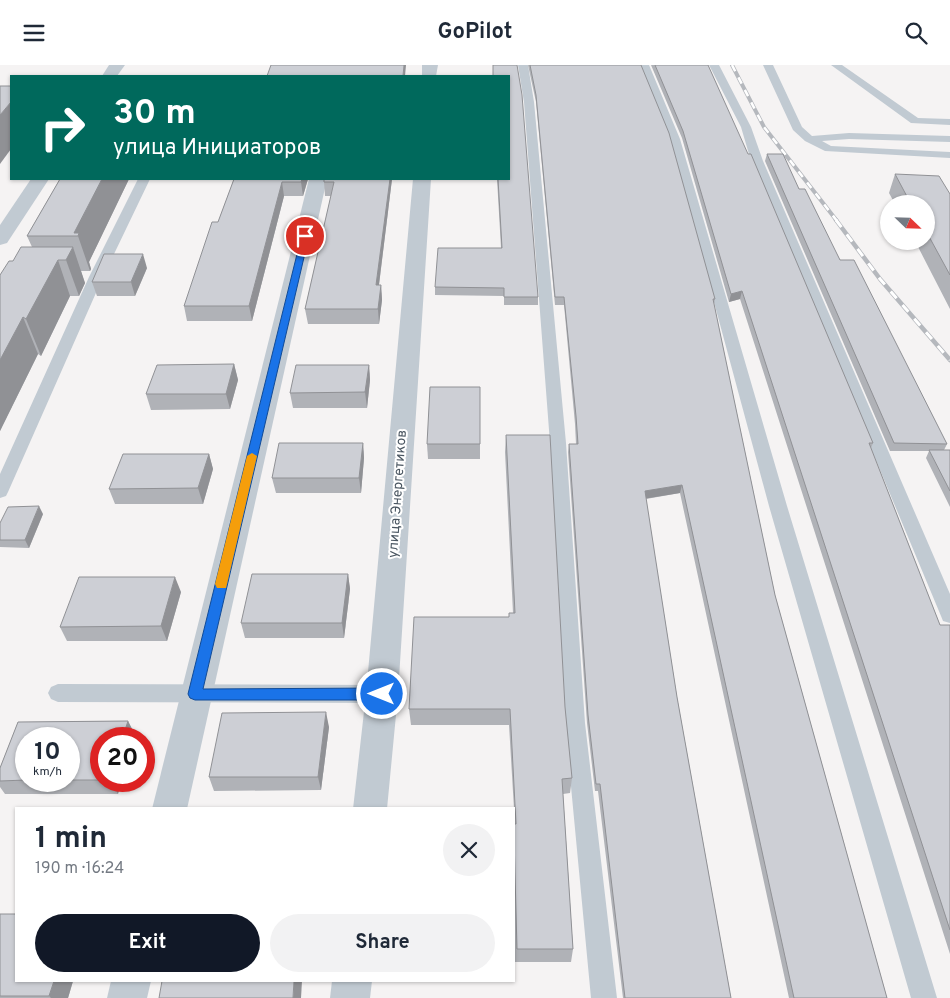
<!DOCTYPE html>
<html lang="en">
<head>
<meta charset="utf-8">
<style>
	:root { --surface:#fff; --page:#f2f2f3; --text:#1f2937; --muted:#747a83; --accent:#111827 }
	body { margin:0; font-family:Overpass,sans-serif; background:var(--page); color:var(--text); height:100vh; display:flex; flex-direction:column; font-size:19px; white-space:nowrap }
	* { box-sizing:border-box; margin:0 }
	p { font-size:16px; color:var(--muted) }
	.icon { flex:none; width:28px; height:28px; fill:none; stroke:currentColor; stroke-width:2; stroke-linecap:round; stroke-linejoin:round }
	.map { position:relative; flex:1; overflow:hidden }
	.details { position:absolute; left:15px; top:742px; width:500px; height:175px; display:flex; flex-direction:column; background:var(--surface); border-radius:0px; box-shadow:0 1px 4px #0004 }
	.details>* { flex:none }
	.hud { position:absolute; left:10px; top:10px; width:500px; height:105px; border-radius:0px; box-shadow:0 1px 4px #0004; background:#00695c; color:#fff; overflow:hidden }
	.needle { width:32px; rotate:113deg }
	.tools { position:absolute; left:880px; top:130px; display:grid; gap:10px }
	.tools a { display:grid; place-items:center; width:55px; height:55px; border-radius:50%; background:var(--surface); box-shadow:0 1px 4px #0004; font-size:25px }
	.speed { position:absolute; left:15px; top:662px; display:flex; gap:10px; font-size:25px; font-weight:700; text-align:center }
	.speed>* { display:grid; place-content:center; width:65px; height:65px; border-radius:50%; background:var(--surface); box-shadow:0 1px 4px #0004; line-height:1 }
	.speed small { font-size:12px; font-weight:400 }
	.speed .limit { border:8px solid #d22; background:#fff; color:#111 }
	.pin { position:absolute; display:grid; place-items:center; width:42px; height:42px; color:#fff; margin:-21px; border:2px solid #fff; border-radius:50%; box-shadow:0 1px 5px #0007 }
	.me { position:absolute; width:55px; margin:-28px; rotate:270deg; stroke-linejoin:round; filter:drop-shadow(0 0 4px #0008) }
	.turn { display:flex; align-items:center; gap:18px; height:105px; padding:0 20px; font-size:22px }
	.turn .icon { width:65px; height:65px; stroke-width:2.5 }
	.turn b { display:block; font-size:35px; line-height:42px }
	.round { display:grid; place-items:center; flex:none; width:52px; height:52px; border-radius:26px; background:var(--page) }
	.head { display:flex; align-items:center; justify-content:space-between; height:85px; padding:0 20px }
	h1 { font-size:30px; font-weight:700; line-height:38px }
	.button { display:flex; gap:10px; margin-top:auto; padding:10px 20px }
	.button a { flex:1; height:58px; border-radius:30px; background:var(--accent); color:#fff; font-size:20px; font-weight:700; line-height:58px; text-align:center }
	.button a+a { background:var(--page); color:var(--text) }
	header { display:flex; justify-content:space-between; align-items:center; height:65px; padding:0 20px; background:var(--surface); font-size:22px; font-weight:700 }
	.map>svg:first-child { display:block }
	.lines { fill:none; stroke-linecap:round; stroke-linejoin:round }
	.lane { fill:#c1cad2; fill-rule:evenodd }
	.street { fill:#c1cad2; fill-rule:evenodd }
	.rail-far1-casing { stroke:#b5b8bd; stroke-width:4 }
	.rail-casing { stroke:#b5b8bd; stroke-width:4.5 }
	.rail-far1 { stroke:#fff; stroke-width:2.5; stroke-dasharray:7; stroke-linecap:butt }
	.rail { stroke:#fff; stroke-width:3; stroke-dasharray:9; stroke-linecap:butt }
	.wall { fill:#b0b2b7; fill-rule:evenodd }
	.shaded-wall { fill:#909195 }
	.building { fill:#cdcfd5; stroke:#909195 }
	.route { fill:#1a73e8; stroke:#114b97 }
	.slow { fill:#f59e0b }
	.labels { text-anchor:middle; dominant-baseline:central; stroke-width:4; stroke-linejoin:round; paint-order:stroke }
	.street-label { font-size:14px; fill:#4a5661; stroke:#fff }
</style>
</head>
<body>
<header><svg class="icon" aria-label="menu" viewBox="0 0 24 24"><path d="M4 6h16M4 12h16M4 18h16"/></svg>GoPilot<svg class="icon" aria-label="search" viewBox="0 0 24 24"><circle cx="10" cy="10" r="6"/><path d="M15 15l6 6"/></svg></header>
<div class="map">
<svg width="950" height="933" viewBox="0 0 950 933">
	<rect width="100%" height="100%" fill="#f5f3f3"/>
	<g class="lines">
		<!-- lane -->
		<g class="lane">
			<path d="M518,0H528L534,37L566,378L585,658L617,933H591L565,658L550,378L524,37Z"/>
			<path d="M639,0H649L680,74L787,441L937,933H911L769,441L670,74Z"/>
			<path d="M709,0H719L751,62L763,96L950,529V558L943,556L941,551L751,96L741,62Z"/>
			<path d="M763,0H773L802,62L812,71L849,68L950,71V77L849,74L822,76L831,81L950,87V93L825,86L805,76L793,65Z"/>
			<path d="M831,0H842L918,53L950,54V60L911,58Z"/>
			<path d="M138,114H150L103,212L8,427L6,431L0,433V409L89,212Z"/>
			<path d="M58,619L382,620L389,623L392,629L389,635L382,638L58,637L51,634L48,628L51,622Z"/>
		</g>
		<!-- street -->
		<g class="street">
			<path d="M109,0H125L117,11H102Z"/>
			<path d="M422,0H438L436,11H422Z"/>
			<path d="M31,114H49L7,178L0,180V160Z"/>
			<path d="M309,114H327L187,744H152Z"/>
			<path d="M413,114H431L398,629L387,744H353L366,629Z"/>
			<path d="M111,916H151L147,933H107Z"/>
			<path d="M332,916H372L370,933H330Z"/>
		</g>
		<defs>
			<path id="rail-far1" d="M732,0L764,62L837,156"/>
			<path id="rail" d="M836,155L880,214L950,295"/>
		</defs>
		<!-- rail-far1 casing -->
		<use href="#rail-far1" class="rail-far1-casing"/>
		<!-- rail casing -->
		<use href="#rail" class="rail-casing"/>
		<!-- rail-far1 -->
		<use href="#rail-far1" class="rail-far1"/>
		<!-- rail -->
		<use href="#rail" class="rail"/>
	</g>
	<!-- wall -->
	<g class="wall">
		<path d="M528,0H641L715,234L714,239L775,530L887,933H789L680,428L646,434L677,632L731,933H623L598,726H595L587,658L568,387L569,379H576L575,359L564,240H555L536,37Z"/>
		<path d="M651,0H708L873,378L871,383L940,560H950V889L740,234L729,237L682,73Z"/>
		<path d="M767,89L799,124L947,379L944,385H950V442L926,393L929,386H890L765,96Z"/>
		<path d="M895,109L950,129V244L915,176H926V139H895L889,128Z"/>
		<path d="M60,114H129L89,197L91,204L90,206H81L85,218L79,231H70L41,291L38,289L0,366V210L13,196L32,182L27,171Z"/>
		<path d="M234,114H308L303,131H284L252,256H187L184,241L218,157Z"/>
		<path d="M324,114H392L379,220H381L382,235L379,259H308L305,244L331,131H325L324,117Z"/>
		<path d="M497,114H509L538,232V240H504V231L435,230V222L501,183Z"/>
		<path d="M147,203L135,231H97L92,217Z"/>
		<path d="M234,299L238,315L230,344L151,345L146,329Z"/>
		<path d="M369,300L370,315L367,343H293L290,328Z"/>
		<path d="M480,322V394H428L427,379Z"/>
		<path d="M506,370L565,642L572,713L570,728L563,729L573,884L571,897H515L514,826V744L509,660H411L409,644L513,548L505,387Z"/>
		<path d="M363,378L364,393L361,428H276L272,413Z"/>
		<path d="M209,389L213,404L203,439H115L109,424Z"/>
		<path d="M43,449L29,483L0,482V458Z"/>
		<path d="M348,509L350,524L344,573H245L241,558Z"/>
		<path d="M181,527L167,576H67L60,562Z"/>
		<path d="M128,656L135,670L134,674H101V716H121L118,729H5L0,722V703L18,657ZM26,674H69V716H26Z"/>
		<path d="M329,662L321,725L214,726L209,712Z"/>
		<path d="M0,849L73,916L68,933H0Z"/>
	</g>
	<!-- shaded-wall -->
	<g class="shaded-wall">
		<path d="M404,0H406L405,11H403Z"/>
		<path d="M11,37V84L0,99V50Z"/>
		<path d="M102,114H129L89,197L91,204L90,206L78,171L74,168Z"/>
		<path d="M302,114H308L303,131L301,117Z"/>
		<path d="M390,114H392L377,235L376,220Z"/>
		<path d="M282,117L284,131L252,256L249,241Z"/>
		<path d="M73,182L85,218L79,231L66,195Z"/>
		<path d="M143,189L147,203L135,231L131,217Z"/>
		<path d="M58,195L70,231L41,291L26,254Z"/>
		<path d="M381,220L382,235L379,259L378,244Z"/>
		<path d="M742,226L740,234L729,237L731,229Z"/>
		<path d="M23,252L38,289L0,366V295Z"/>
		<path d="M234,299L238,315L230,344L226,329Z"/>
		<path d="M369,300L370,315L367,343L365,327Z"/>
		<path d="M363,378L364,393L361,428L359,413Z"/>
		<path d="M209,389L213,404L203,439L198,423Z"/>
		<path d="M682,420L680,428L643,434L645,426Z"/>
		<path d="M39,441L43,449L29,483L25,475Z"/>
		<path d="M348,509L350,524L344,573L342,558Z"/>
		<path d="M175,512L181,527L167,576L161,561Z"/>
		<path d="M326,647L329,662L321,725L318,712Z"/>
		<path d="M128,656L135,670L134,674H122Z"/>
		<path d="M111,716H121L118,729Z"/>
		<path d="M54,916H73L68,933H51L49,931Z"/>
		<path d="M294,916H302L301,933H293Z"/>
	</g>
	<!-- building -->
	<g class="building">
		<path d="M271,0H404L403,11H267Z"/>
		<path d="M493,0H517L522,30L538,232H504V223L435,222L438,183H502L498,114H509V11H493Z"/>
		<path d="M530,0H641L669,68L715,234H713L775,530L887,933H794L682,420L645,426L677,632L731,933H625L600,719H596L588,650L569,379H578L576,351L564,232H555L536,30Z"/>
		<path d="M655,0H708L748,89H751L873,378H869L940,560H950V865L742,226L731,229L683,66Z"/>
		<path d="M0,21H11V37L0,50Z"/>
		<path d="M767,89H783L799,124H805L840,195H854L947,379L894,378Z"/>
		<path d="M895,109L939,111L950,129V210L926,166V139H911Z"/>
		<path d="M60,114H102L74,168H79L78,171H27Z"/>
		<path d="M234,114H302L301,117H282L249,241H184L212,157H218Z"/>
		<path d="M324,114H390L376,220H381L378,244H305L334,117H324Z"/>
		<path d="M21,182H73L66,195H58L26,254L23,252L0,295V210L9,196H13Z"/>
		<path d="M104,189H143L131,217H92Z"/>
		<path d="M234,299L226,329H146L157,300Z"/>
		<path d="M296,300H369L365,327L290,328Z"/>
		<path d="M430,322H480V379H427Z"/>
		<path d="M506,370H550L565,642L572,713L562,714L573,884H517L514,772V759H516L510,644H409L414,552H509V548H515Z"/>
		<path d="M279,378H363L359,413H272Z"/>
		<path d="M929,385H950V426Z"/>
		<path d="M123,389H209L198,423L109,424Z"/>
		<path d="M39,441L25,475H0V458L8,442Z"/>
		<path d="M252,509H348L342,558H241Z"/>
		<path d="M79,512H175L161,561L60,562Z"/>
		<path d="M326,647L318,712H209L222,648Z"/>
		<path d="M128,656L122,674H101V715H69V674H26V715L0,716V703L18,657Z"/>
		<path d="M0,849H16V916H54L49,931H0Z"/>
		<path d="M162,916H294L293,933H159Z"/>
	</g>
	<!-- route -->
	<path class="route" d="M302,169L309,171L203,624L382,623L387,625L389,629L387,633L382,635H195L190,633L188,629Z"/>
	<!-- slow -->
	<path class="slow" d="M252,388L257,391L227,519L226,523H217L215,519L247,391Z"/>
	<g class="labels">
		<!-- street labels -->
		<g class="street-label">
			<text transform="translate(398 429) rotate(-86)">улица Энергетиков</text>
		</g>
	</g>
</svg>
<div class="tools">
<a><svg class="needle" viewBox="-14 -14 28 28"><path d="M0-13l5 13h-10z" fill="#e53935"/><path d="M0 13l5-13h-10z" fill="#747a83"/></svg></a>
</div>
<div class="speed"><div>10<small>km/h</small></div><div class="limit">20</div></div>
<div class="pin" style="left:305px;top:171px;background:#d93025"><svg class="icon" aria-label="arrive" viewBox="0 0 24 24"><path d="M6 21V4h12l-3 4 3 4H6"/></svg></div>
<svg class="me" style="left:382px;top:629px" viewBox="-20 -20 40 40"><circle r="17" fill="#1a73e8" stroke="#fff" stroke-width="3"/><path d="M0-11L8 9 0 5-8 9z" fill="#fff"/></svg>
<div class="hud">
<div class="turn"><svg class="icon" aria-label="right" viewBox="0 0 24 24"><path d="M7 20v-9h11M14 6l5 5-5 5"/></svg><div><b>30 m</b>улица Инициаторов</div></div>
</div>
<section class="details">
<div class="head"><div><h1>1 min</h1><p>190 m · 16:24</p></div><a class="round"><svg class="icon" aria-label="close" viewBox="0 0 24 24"><path d="M6 6l12 12M18 6L6 18"/></svg></a></div>
<div class="button"><a>Exit</a><a>Share</a></div>
</section>
</div>
</body>
</html>
